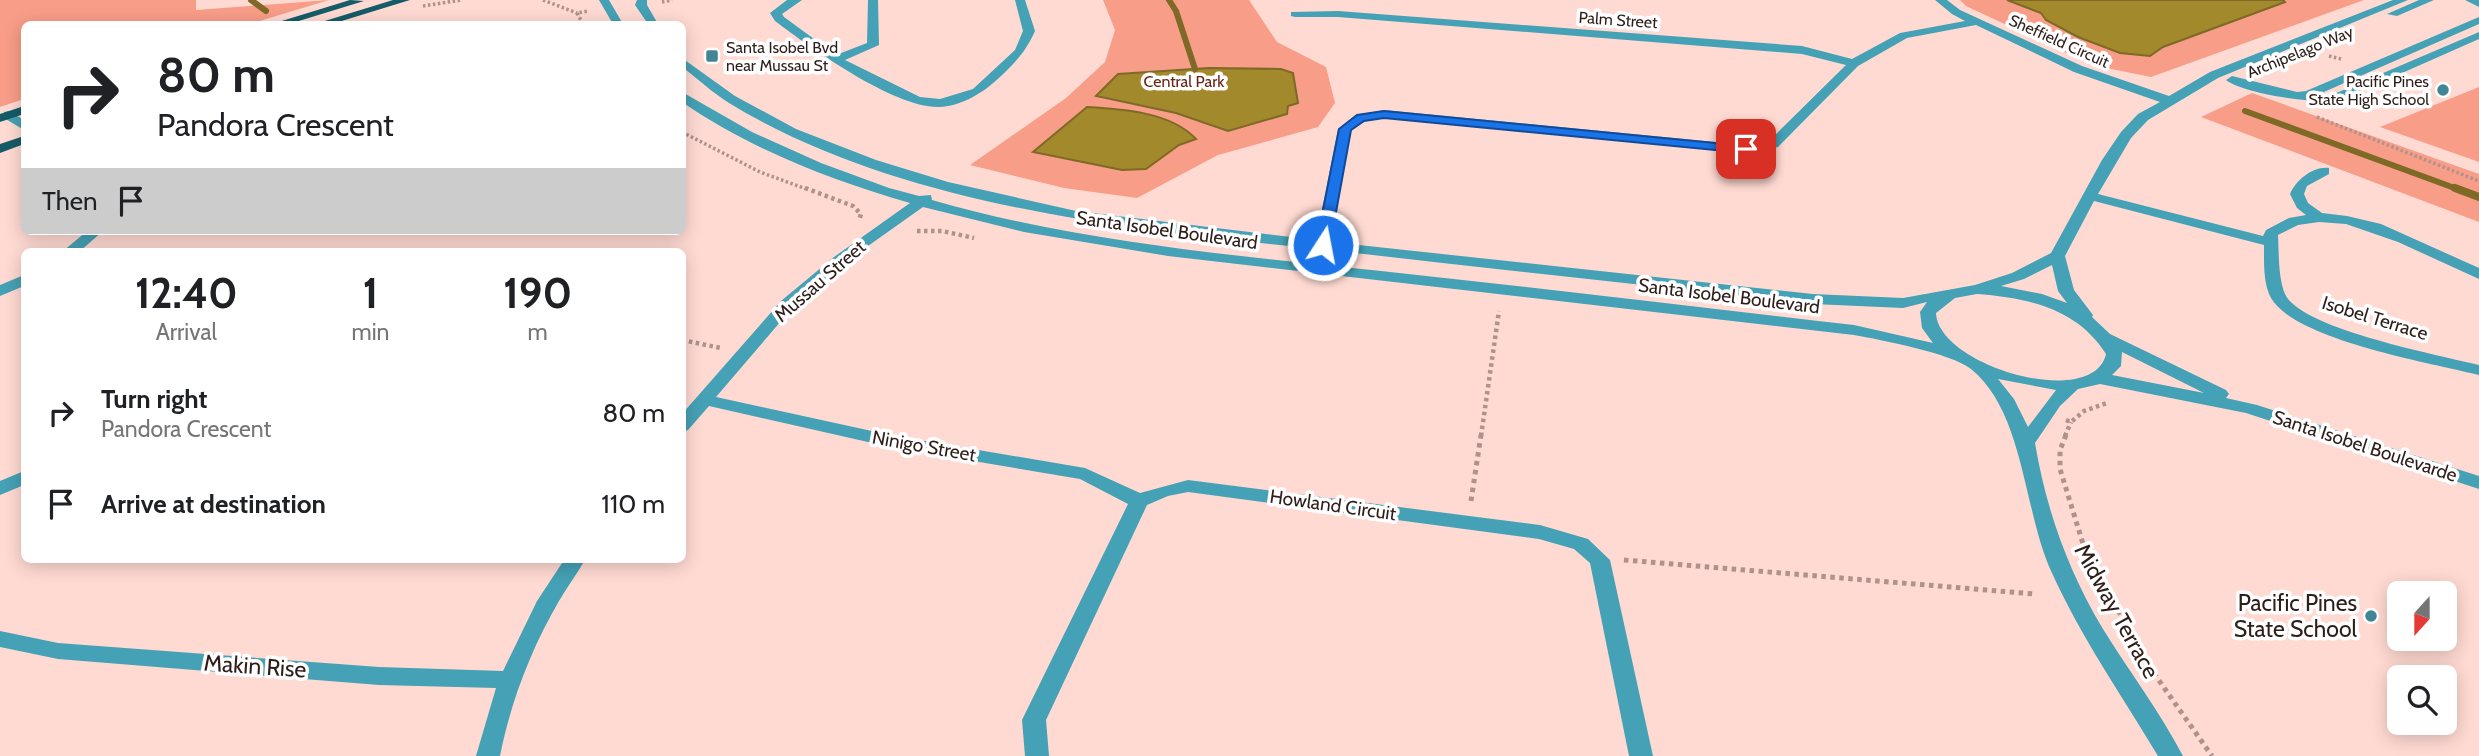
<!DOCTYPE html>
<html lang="en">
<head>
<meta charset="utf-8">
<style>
	:root { --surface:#fff; --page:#f2f2f2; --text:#202124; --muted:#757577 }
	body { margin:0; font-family:Cabin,sans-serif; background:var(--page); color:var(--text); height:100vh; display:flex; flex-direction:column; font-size:26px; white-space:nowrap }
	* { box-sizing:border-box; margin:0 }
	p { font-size:23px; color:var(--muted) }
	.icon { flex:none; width:38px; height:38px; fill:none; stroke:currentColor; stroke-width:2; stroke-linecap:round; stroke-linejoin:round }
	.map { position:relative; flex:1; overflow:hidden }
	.details { position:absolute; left:21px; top:248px; width:665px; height:315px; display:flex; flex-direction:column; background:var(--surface); border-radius:10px; box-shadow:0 4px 18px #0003 }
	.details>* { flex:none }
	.hud { position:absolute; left:21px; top:21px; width:665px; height:214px; border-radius:10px; box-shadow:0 4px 18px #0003; background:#fff; color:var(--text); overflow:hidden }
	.needle { width:46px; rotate:201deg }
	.controls { position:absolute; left:2387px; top:581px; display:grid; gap:14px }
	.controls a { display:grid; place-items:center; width:70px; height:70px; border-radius:10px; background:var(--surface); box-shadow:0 4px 18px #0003; font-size:35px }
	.pin { position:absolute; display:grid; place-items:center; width:60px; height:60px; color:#fff; margin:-30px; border-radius:14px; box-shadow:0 4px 10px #0006 }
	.me { position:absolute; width:77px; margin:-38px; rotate:11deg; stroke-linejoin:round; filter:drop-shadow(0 0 5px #0008) }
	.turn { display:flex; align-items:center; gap:24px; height:147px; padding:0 21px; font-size:32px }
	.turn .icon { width:91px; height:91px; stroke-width:2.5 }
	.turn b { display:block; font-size:49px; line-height:60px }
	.then { display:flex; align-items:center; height:66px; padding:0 21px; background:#0003; gap:14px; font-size:26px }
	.eta { display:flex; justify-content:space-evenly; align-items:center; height:119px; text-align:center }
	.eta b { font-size:42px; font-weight:700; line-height:49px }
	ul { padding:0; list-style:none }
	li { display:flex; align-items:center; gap:21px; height:91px; padding:0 21px }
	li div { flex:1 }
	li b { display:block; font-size:26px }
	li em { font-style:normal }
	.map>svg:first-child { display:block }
	.green { fill:#f89d88 }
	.water { fill:#a2892b; stroke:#7f6926; stroke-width:2 }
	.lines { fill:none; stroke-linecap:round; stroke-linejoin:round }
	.stream-far1 { stroke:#7f6926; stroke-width:6 }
	.stream { stroke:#7f6926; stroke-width:8 }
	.path-far2 { stroke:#ae928b; stroke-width:3.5; stroke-dasharray:2.5 2.5; stroke-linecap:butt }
	.path-far1 { stroke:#ae928b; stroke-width:4.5; stroke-dasharray:3.5 3.5; stroke-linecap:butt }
	.path { stroke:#ae928b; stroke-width:5; stroke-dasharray:4.5 4.5; stroke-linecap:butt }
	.minor { fill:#45a1b5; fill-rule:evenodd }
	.major { fill:#155b68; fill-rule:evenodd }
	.route { fill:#1a73e8; stroke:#114b97; stroke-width:2 }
	.poi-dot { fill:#428695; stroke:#fff; stroke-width:2.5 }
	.labels { text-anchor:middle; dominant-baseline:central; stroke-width:7; stroke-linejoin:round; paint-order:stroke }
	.far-street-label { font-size:16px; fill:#2e1e1a; stroke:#fff }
	.far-poi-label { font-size:16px; fill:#2e1e1a; stroke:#fff; text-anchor:start }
	.far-park-label { font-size:16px; fill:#6a2416; stroke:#fff }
	.street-label { font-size:19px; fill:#2e1e1a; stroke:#fff }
	.near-poi-label { font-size:23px; fill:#2e1e1a; stroke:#fff; text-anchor:end }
	.near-street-label { font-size:23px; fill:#2e1e1a; stroke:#fff }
</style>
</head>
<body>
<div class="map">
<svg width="2479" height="756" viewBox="0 0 2479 756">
	<rect width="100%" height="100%" fill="#ffdad2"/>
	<!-- green -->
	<g class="green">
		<path d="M0,0H196V10L329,0L250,24H24V99L0,107Z"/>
		<path d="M1103,0H1249L1277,42L1326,67L1335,103L1318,127L1218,155L1137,198L1064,188L970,165L1066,98L1105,62L1115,30Z"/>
		<path d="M1960,0H2364L2151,77L2092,65L1966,6Z"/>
		<path d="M2479,87V162L2380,127Z"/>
		<path d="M2252,93L2479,174V222L2201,117Z"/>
	</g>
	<!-- water -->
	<g class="water">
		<path d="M2007,0H2283L2285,2L2163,47L2150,56L2120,53L2078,37L2046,20L2041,13Z"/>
		<path d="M1209,68L1281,69L1293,73L1298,103L1288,106L1287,114L1228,131L1176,113L1096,96L1118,74Z"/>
		<path d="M1087,107C1122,109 1171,112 1196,139L1179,145L1146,169L1122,170L1033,152Z"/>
	</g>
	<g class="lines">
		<!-- stream-far1 -->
		<g class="stream-far1">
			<path d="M251,0L266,11"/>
			<path d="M1169,0L1176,11L1195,69"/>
			<path d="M2245,111L2460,190"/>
		</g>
		<!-- stream -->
		<path class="stream" d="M2455,188L2479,197"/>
		<!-- path-far2 -->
		<g class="path-far2">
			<path d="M543,0L577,13"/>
			<path d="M662,2L672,0"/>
			<path d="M423,6L461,0"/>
			<path d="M583,24L577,13L588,11"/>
			<path d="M2329,56L2341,59"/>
			<path d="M2317,117L2479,181"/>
			<path d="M682,132L760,172L809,190"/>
		</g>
		<!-- path-far1 -->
		<g class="path-far1">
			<path d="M805,188L853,206L861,214L859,220"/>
			<path d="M917,231H942L974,238"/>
			<path d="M682,340L721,348"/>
			<path d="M2066,420L2071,422L2084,411L2107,403"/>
			<path d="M1481,436L1499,311"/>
			<path d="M2065,436L2071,422"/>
		</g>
		<!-- path -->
		<g class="path">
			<path d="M2066,435L2060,450V469L2084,547L2146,662L2212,756"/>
			<path d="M1471,501L1481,435"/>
			<path d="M1624,560L2035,594"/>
		</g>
		<!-- minor -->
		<g class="minor">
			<path d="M599,0H609L623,24H613Z"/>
			<path d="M637,0H647V5L658,24H648L635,5Z"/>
			<path d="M787,0H802L782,14L784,17L836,55L867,43L868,0H878L879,45L845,60L920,97L940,99L973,89L1015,50L1023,31L1015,0H1025L1035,31C1026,51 1016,62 1000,77C984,92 963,106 939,107C894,108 811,48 775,21L770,13Z"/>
			<path d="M1935,0H1947L1960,10L2082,66L2169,96L2210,72L2393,0H2408L2218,78L2148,120L2131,138L2098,194L2263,236L2266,230L2289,218L2306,215L2297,208L2290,194C2296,180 2313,166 2329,168V174L2307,186L2304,194L2308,203L2322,213L2347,216L2381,224L2479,268V279L2398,242L2346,224L2319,222L2298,225L2278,235C2279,252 2278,278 2285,294C2301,329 2440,355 2479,365V375C2432,363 2295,340 2271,298C2263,284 2264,260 2264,245L2094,201L2065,256L2074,290L2093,315L2092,317L2110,334L2226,390L2229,394L2226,398L2257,405L2479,476V489L2246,413L2100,384L2078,389L2060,406L2035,443C2046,509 2068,571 2103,629C2129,671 2160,712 2183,756H2158C2122,696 2081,637 2052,573C2023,511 2025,413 1971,369C1951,353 1881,340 1854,335L1168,256L1024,232L923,207L844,263L793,307L716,397L890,435L1085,468L1140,493L1188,480L1540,525L1588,539L1610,560L1653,756H1629L1590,563L1574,549L1539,539L1188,492L1168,496L1147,505L1046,720L1049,756H1025L1022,720L1128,504L1080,479L890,447L709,406L688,430L682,432V414L781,301L834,257L910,203C831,180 750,149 682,102V92L752,132L821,163L889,188L919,196L931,195L932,200C1078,242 1231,255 1381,271C1539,288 1696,307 1854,325L1933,343L1922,328L1920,312L1927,302L1903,308L1813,304C1663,287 1513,271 1364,254C1158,232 909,213 729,103C713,93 698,79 682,67V58L735,96L796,129L876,160L948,182L1076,211L1316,240L1338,129L1356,115L1384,110L1746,145L1769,141L1846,65L1802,54L1338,17H1295L1291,16V12L1338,11L1802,46L1852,59L1900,33L1965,21L1952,14ZM1976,25L2074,72L2160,102L2138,114L2121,132L2102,160L2051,253L2012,273L1975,285L1903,298L1813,294L1331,242L1351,131L1365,121L1384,118L1746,153L1778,147L1858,66L1907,38ZM2052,265L2058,291L2067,303L2042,294L2001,286L2024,279ZM1977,294C2028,298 2077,308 2106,354C2093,411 1938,366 1936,313L1955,298ZM2122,352L2204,393L2112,375L2121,366ZM1998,379L2056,390L2028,427L2014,399Z"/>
			<path d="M2419,0H2434L2397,16L2387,14Z"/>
			<path d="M2465,0H2479V7Z"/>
			<path d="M2479,17V24L2317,95L2334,94L2479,32V39L2341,100C2319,105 2244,94 2226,80L2232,76L2297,92L2306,91Z"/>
			<path d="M9,111L24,120V130L4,118V112Z"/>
			<path d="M87,231H103L79,252H62Z"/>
			<path d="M24,275V286L0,296V285Z"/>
			<path d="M24,471V485L0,495V481Z"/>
			<path d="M564,560H585C577,574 567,587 559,601C531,649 511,701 500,756H476L496,688L379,685L58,659L0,647V631L58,643L379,667L503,671L537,601Z"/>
		</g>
		<!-- major -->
		<g class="major">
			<path d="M350,0L364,1L289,24H272Z"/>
			<path d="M393,0H410L332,24H315Z"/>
			<path d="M24,106V114L0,122V114Z"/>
			<path d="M24,136V144L0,153V144Z"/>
		</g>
	</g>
	<!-- route -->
	<path class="route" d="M1384,111L1746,146L1752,149L1746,153L1384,118L1364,121L1351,130L1330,245L1323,249L1318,248L1316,245L1339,129L1357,115Z"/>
	<!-- markers -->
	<g class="poi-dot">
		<rect x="705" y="49" width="14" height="14" rx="3.5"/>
		<circle cx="2443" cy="90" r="7"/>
		<circle cx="2371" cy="616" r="7"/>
	</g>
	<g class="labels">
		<!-- far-street labels -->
		<g class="far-street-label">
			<text transform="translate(1618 20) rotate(4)">Palm Street</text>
			<text transform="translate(2059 41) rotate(24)">Sheffield Circuit</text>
			<text transform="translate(2300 52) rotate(-22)">Archipelago Way</text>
		</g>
		<!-- far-poi labels -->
		<g class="far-poi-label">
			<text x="726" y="47">Santa Isobel Bvd<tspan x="726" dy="18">near Mussau St</tspan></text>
			<text x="2429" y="81" text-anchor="end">Pacific Pines<tspan x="2429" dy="18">State High School</tspan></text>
		</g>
		<!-- far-park labels -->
		<g class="far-park-label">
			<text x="1184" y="81">Central Park</text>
		</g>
		<!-- street labels -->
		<g class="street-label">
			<text transform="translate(1167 230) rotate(8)">Santa Isobel Boulevard</text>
			<text transform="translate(820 281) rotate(-41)">Mussau Street</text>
			<text transform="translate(1729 296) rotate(7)">Santa Isobel Boulevard</text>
			<text transform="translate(2375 318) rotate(17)">Isobel Terrace</text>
			<text transform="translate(924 446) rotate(10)">Ninigo Street</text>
			<text transform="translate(2365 446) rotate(18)">Santa Isobel Boulevarde</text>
			<text transform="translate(1333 505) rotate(8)">Howland Circuit</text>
		</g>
		<!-- near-poi labels -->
		<g class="near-poi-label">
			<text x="2357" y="603">Pacific Pines<tspan x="2357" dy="26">State School</tspan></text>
		</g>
		<!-- near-street labels -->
		<g class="near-street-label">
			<text transform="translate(2117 611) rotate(61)">Midway Terrace</text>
			<text transform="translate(255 666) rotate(4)">Makin Rise</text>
		</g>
	</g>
</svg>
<div class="controls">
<a><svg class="needle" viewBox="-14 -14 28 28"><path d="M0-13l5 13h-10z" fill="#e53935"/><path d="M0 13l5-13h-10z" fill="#757577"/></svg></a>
<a><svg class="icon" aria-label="search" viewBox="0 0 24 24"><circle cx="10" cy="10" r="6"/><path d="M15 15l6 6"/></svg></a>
</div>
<div class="pin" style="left:1746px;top:149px;background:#d93025"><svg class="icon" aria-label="arrive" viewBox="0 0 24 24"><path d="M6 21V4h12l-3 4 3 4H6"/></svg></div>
<svg class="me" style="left:1323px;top:245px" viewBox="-20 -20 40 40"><circle r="17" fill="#1a73e8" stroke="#fff" stroke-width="3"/><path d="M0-11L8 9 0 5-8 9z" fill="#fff"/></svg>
<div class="hud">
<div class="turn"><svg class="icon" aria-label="right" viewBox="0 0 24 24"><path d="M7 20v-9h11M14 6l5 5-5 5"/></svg><div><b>80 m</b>Pandora Crescent</div></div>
<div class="then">Then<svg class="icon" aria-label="arrive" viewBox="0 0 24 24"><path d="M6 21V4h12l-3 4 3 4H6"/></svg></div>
</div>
<section class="details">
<div class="eta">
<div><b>12:40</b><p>Arrival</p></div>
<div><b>1</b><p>min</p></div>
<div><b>190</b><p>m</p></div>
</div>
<ul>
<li><svg class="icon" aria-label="right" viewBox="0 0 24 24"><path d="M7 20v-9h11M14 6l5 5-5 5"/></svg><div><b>Turn right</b><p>Pandora Crescent</p></div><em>80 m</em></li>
<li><svg class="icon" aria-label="arrive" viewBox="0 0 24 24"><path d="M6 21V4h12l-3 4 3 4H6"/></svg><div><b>Arrive at destination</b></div><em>110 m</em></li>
</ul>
</section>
</div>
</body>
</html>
